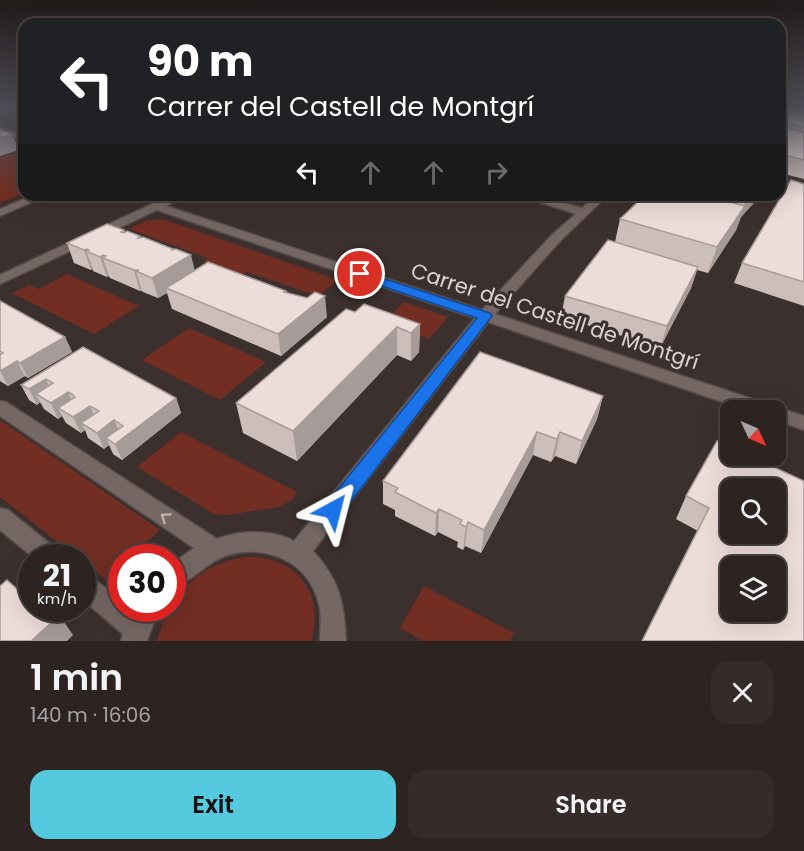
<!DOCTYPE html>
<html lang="en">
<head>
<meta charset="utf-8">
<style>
	:root { --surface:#2d2422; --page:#352c2a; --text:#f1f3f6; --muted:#a7a4a5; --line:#484140; --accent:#55cadf }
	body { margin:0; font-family:Poppins,sans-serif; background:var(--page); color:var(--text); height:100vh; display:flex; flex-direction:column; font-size:22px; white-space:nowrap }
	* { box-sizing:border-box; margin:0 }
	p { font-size:20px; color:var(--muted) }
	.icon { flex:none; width:33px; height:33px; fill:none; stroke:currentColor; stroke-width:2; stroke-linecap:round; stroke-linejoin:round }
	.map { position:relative; height:641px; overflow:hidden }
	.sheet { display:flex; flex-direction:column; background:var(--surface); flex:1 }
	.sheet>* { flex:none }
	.guide { position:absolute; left:18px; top:18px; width:768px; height:183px; border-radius:18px; box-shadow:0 6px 24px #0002,0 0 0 2px var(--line); background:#202124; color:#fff; overflow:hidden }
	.needle { width:39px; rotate:134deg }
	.fabs { position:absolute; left:720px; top:400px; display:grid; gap:12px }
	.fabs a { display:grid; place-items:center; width:66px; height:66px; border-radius:12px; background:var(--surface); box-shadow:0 6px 24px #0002,0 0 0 2px var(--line); font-size:30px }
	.speed { position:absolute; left:18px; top:544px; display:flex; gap:12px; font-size:30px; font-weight:700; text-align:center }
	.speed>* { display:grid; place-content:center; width:78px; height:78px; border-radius:50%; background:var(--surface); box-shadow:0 6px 24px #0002,0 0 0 2px var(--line); line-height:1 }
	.speed small { font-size:15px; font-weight:400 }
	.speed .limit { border:9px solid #d22; background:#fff; color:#111 }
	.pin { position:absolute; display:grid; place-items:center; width:51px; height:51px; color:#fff; margin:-26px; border:3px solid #fff; border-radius:50%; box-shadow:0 2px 6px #0007 }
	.me { position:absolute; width:66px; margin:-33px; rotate:38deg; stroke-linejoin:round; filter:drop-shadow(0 0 4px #0008) }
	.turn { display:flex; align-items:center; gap:21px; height:126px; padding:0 30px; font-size:27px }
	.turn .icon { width:78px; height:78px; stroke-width:2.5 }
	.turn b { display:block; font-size:42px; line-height:51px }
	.lanes { display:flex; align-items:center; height:57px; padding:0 30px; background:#0003; justify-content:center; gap:30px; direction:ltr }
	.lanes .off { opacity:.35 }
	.round { display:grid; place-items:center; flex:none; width:63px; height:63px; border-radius:18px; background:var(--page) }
	.summary { display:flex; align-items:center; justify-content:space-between; height:102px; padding:0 30px }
	h1 { font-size:36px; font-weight:600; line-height:45px }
	.button { display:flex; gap:12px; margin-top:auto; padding:12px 30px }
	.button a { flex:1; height:69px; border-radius:18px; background:var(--accent); color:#111; font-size:24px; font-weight:600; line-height:69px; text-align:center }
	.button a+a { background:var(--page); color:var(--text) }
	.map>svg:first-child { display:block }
	.green { fill:#722e22 }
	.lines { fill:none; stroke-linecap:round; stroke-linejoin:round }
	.minor-casing { stroke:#574c4b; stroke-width:3 }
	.secondary-casing { stroke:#574c4b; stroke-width:3 }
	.minor { fill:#756764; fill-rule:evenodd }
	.secondary { fill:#756764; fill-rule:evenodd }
	.wall { fill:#ccbebb }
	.shaded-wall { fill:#a69b99 }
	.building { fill:#edddda; stroke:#a69b99; stroke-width:1.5; fill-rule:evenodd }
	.oneway { stroke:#bcb3b1 }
	.route { fill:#1a73e8; stroke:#114b97; stroke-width:1.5 }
	.labels { text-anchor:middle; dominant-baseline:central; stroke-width:6; stroke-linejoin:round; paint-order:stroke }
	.street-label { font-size:21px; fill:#dbd3d2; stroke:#3c302e }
</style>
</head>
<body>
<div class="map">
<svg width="804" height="641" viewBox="0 0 804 641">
	<rect width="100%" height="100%" fill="#3c302e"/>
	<!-- green -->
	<g class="green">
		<path d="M24,151V193L0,203V158Z"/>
		<path d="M159,219L165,220L338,280L318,296L247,272L241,276L203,262L208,258L129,229L145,221Z"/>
		<path d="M67,274L139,306L94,334L12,293L29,285L39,289Z"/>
		<path d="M404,302L448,317L429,339L383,323Z"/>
		<path d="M189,328L266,362L220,400L142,360Z"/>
		<path d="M0,420L160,530L130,558H122L121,566L106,580L83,561L82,558H78L0,497Z"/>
		<path d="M181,432L297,492L292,500L279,507L227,515L214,514L137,467Z"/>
		<path d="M245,557C295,555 326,592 311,641H157L166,612L168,609H172L173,601C191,577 215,561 245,557Z"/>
		<path d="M424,586L514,633L510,641H423L400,628Z"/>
	</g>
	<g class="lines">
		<defs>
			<g id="minor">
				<path d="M0,128L24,135V141L0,134Z"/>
				<path d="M780,181L804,187V193L780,187Z"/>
				<path d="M171,195H185L166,206L482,310L552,235L576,214L518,195H535L582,208L597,195H608L560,241L495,314L804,416V430L776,420V411H749L488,322L313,551C340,581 344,602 346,641H320C320,629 322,615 319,604C309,562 268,544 228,555C206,562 193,581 172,589V564L194,548L0,416V401L6,402L217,539C241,530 271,529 294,541L475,318L157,210L0,284V275Z"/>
				<path d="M0,508L8,510L59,551L62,558H34L0,530Z"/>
				<path d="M82,573L90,576L122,601V609H159L147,641H121L123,634L82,599Z"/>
			</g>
			<path id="secondary" d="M34,195H48L0,216V209Z"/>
		</defs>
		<!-- minor casing -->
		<use href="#minor" class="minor-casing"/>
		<!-- secondary casing -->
		<use href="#secondary" class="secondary-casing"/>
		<!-- minor -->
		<use href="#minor" class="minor"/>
		<!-- secondary -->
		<use href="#secondary" class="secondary"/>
	</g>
	<!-- wall -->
	<g class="wall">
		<path d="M780,109H804V179L780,173Z"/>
		<path d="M804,184V306L734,283L742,263Z"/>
		<path d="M645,195H761L741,217L736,230L708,273L697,270L691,288L660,348L561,317L565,296L615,242L620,219Z"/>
		<path d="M124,230L125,232L140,236L141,237L173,249L195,270L286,291V293L327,317L281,356L172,309L167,293L158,298L143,292L142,291H140L110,278L109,276L107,277L93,271V269L91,270L74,263L67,243Z"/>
		<path d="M0,301L65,337L72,352L28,378L25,376L8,386L0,381Z"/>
		<path d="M355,312L420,324L419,352L411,361L397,355L297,461L243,433L236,403Z"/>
		<path d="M83,347L176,398L181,413L122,460L113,454L109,445L104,449L88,438L85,430L81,433L66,423L62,416L58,419L44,409L40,402L37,405L29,400L21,385Z"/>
		<path d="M603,396L597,419L576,464L555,456L551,462L533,455L481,553L465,546L463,550L457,547L458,542L438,532L435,536L395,516V510L383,504V481Z"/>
		<path d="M804,481L698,531L676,519L686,496Z"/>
	</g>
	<!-- shaded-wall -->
	<g class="shaded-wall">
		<path d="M12,134L19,150L0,156V138Z"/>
		<path d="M751,195H761L741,217L736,230L708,273L717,247L743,209L746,200Z"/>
		<path d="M87,249L88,252L86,251L93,269L91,270L84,250Z"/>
		<path d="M173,249L177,263L191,255L196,275L166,288L167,293L158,298L152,278L171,250Z"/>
		<path d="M103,255L104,258H103L109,276L107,277L100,257Z"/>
		<path d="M698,267L691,288L660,348L667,326Z"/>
		<path d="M134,270H139L136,271L142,291H140Z"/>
		<path d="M325,296L327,317L281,356L278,334Z"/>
		<path d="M420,324L419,352L411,361V333Z"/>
		<path d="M397,327V355L297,461L293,431Z"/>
		<path d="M65,337L72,352L28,378L20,363Z"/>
		<path d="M17,361L25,376L8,386L0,371Z"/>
		<path d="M46,379L53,394H36L40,402L37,405L29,389Z"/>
		<path d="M68,392L75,407L58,408L62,416L58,419L51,403Z"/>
		<path d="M603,396L597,419L576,464L582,441Z"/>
		<path d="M176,398L181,413L122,460L115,444Z"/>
		<path d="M90,406L97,421L81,423L85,430L81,433L73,417Z"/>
		<path d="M114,420L121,436L106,438L109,445L104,449L97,433Z"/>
		<path d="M537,432L533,455L481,553L484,530Z"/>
		<path d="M560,432L555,456L551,462L557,439Z"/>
		<path d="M439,509L438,532L435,536L436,513Z"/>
		<path d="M468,522L465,546L463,550L466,527Z"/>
		<path d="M58,613L73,635L67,641H31Z"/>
	</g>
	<!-- building -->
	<g class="building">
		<path d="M780,109H804V127L780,121Z"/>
		<path d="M780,126L804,132V160L780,154Z"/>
		<path d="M0,130L12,134L0,138Z"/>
		<path d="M791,180L804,184V282L742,263Z"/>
		<path d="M645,195H703L745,206L717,247L620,219Z"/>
		<path d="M724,195H751L746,200Z"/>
		<path d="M107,224L124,230L121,232L124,233L127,231L140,236L138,238L143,237L173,249L171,250L176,249L191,255L152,278L136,271L139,270H134L103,258L106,256L103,255L100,257L86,251L89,250L87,249L84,250L67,243Z"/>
		<path d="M608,240L698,267L667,326L565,296Z"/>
		<path d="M208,262L286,291L284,292L307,298L315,292L325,296L278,334L166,288Z"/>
		<path d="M0,301L65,337L20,363L17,361L0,371V355L3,353L0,351Z"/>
		<path d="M364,304L420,324L411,333L397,327L293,431L236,403L346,309L355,312Z"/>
		<path d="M83,347L176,398L115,444L106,438L123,426L114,420L97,433L81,423L99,411L90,406L73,417L58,408L75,397L72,394L68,392L51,403L36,394L53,383L46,379L29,389L21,385Z"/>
		<path d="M480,352L603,396L582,441L560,432L557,439L537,432L484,530L468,522L466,527L460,524L462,520L439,509L436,513L395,492L398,488L383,481Z"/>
		<path d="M717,441L730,447V456H750L804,481V641H642L709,508L686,496ZM730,489H776V534H730ZM730,567H776V612H730Z"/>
		<path d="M7,580L32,602V609H39L43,613L47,609H54L58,613L51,620L52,622L31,641H0V586Z"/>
	</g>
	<!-- one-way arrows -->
	<defs><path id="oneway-chevron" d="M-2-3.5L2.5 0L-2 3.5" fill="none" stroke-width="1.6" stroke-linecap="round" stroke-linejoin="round" transform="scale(1.5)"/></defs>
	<use class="oneway" href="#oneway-chevron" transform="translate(165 517) rotate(-146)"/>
	<!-- sky -->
	<linearGradient id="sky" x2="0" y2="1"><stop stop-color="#211a19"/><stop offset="0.55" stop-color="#504e57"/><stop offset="1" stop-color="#504e57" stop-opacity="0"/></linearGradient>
	<rect width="804" height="199" fill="url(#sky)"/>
	<!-- route -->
	<path class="route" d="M360,271L490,313L492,316L340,516L333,518L326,516L323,510L326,504L477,318L355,277L353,274Z"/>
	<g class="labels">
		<!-- street labels -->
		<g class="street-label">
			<text transform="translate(555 316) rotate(18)">Carrer del Castell de Montgrí</text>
		</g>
	</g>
</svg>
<div class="fabs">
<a><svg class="needle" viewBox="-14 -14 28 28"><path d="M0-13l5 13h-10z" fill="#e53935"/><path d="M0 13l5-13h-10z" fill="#a7a4a5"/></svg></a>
<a><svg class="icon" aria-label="search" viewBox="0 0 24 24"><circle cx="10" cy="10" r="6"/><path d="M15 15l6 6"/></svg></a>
<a><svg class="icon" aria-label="layers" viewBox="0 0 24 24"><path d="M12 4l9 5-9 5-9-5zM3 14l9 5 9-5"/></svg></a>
</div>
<div class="speed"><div>21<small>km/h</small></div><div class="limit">30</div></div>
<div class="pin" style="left:360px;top:274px;background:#d93025"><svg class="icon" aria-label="arrive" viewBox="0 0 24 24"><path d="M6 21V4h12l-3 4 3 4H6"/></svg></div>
<svg class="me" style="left:333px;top:510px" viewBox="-20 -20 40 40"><path d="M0-17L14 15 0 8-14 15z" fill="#1a73e8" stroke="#fff" stroke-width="4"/></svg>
<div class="guide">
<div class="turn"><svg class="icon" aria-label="left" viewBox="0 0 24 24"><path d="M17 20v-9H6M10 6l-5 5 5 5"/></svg><div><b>90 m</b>Carrer del Castell de Montgrí</div></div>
<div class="lanes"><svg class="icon" aria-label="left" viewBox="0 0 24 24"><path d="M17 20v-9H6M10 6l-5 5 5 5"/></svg><svg class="icon off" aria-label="ahead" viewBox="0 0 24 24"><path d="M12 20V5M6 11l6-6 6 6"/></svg><svg class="icon off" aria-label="ahead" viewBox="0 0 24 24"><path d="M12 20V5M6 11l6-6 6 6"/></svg><svg class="icon off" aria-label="right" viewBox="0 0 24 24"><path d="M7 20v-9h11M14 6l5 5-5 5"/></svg></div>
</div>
</div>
<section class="sheet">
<div class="summary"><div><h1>1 min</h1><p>140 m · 16:06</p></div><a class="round"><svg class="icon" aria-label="close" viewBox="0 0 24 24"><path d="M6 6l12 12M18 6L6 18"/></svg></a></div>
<div class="button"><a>Exit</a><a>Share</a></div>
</section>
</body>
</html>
